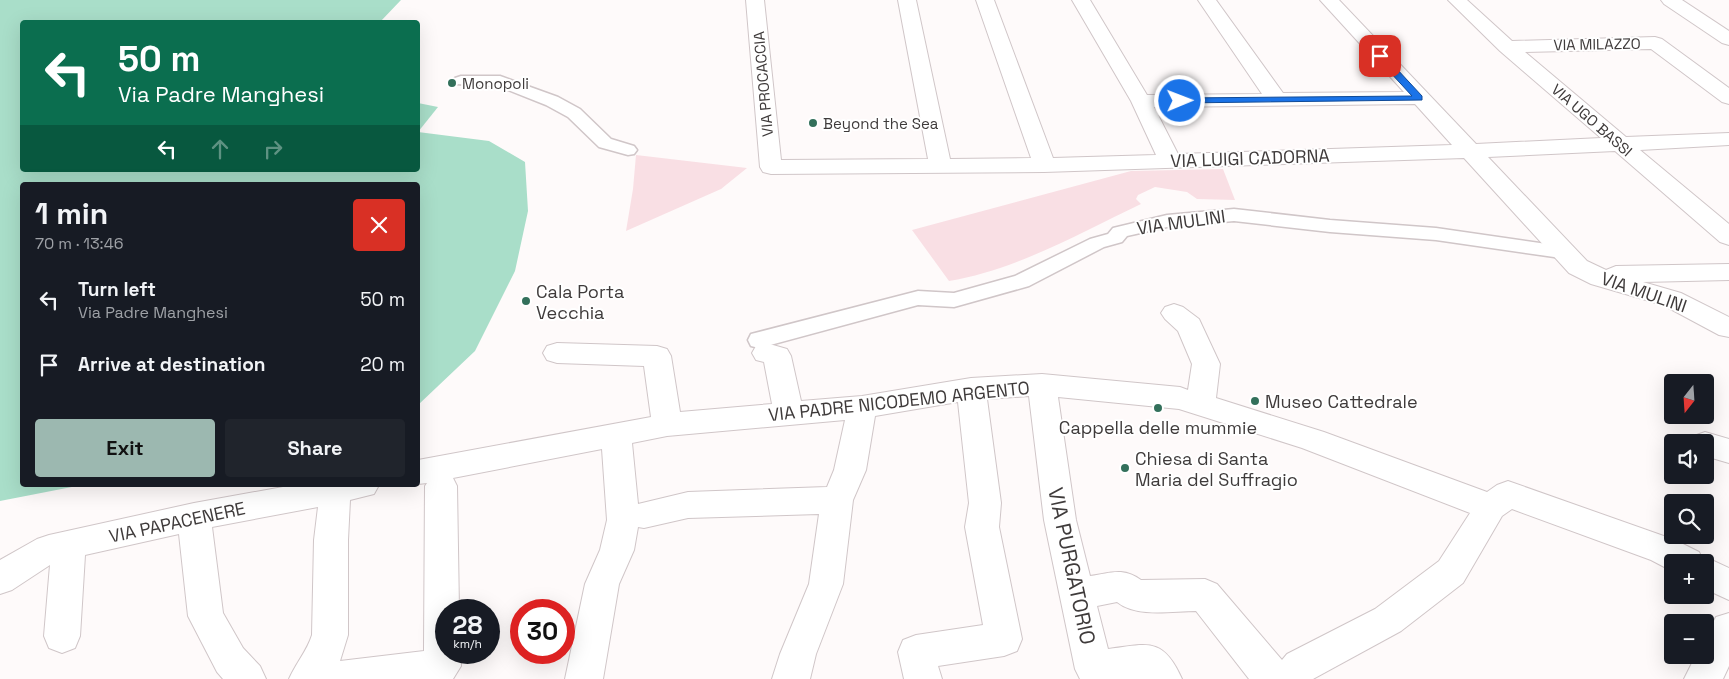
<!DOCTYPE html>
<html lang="en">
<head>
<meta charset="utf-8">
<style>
	:root { --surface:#171b24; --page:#20242c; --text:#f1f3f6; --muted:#9ea1a6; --accent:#9cb8b0 }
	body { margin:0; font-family:"Space Grotesk",sans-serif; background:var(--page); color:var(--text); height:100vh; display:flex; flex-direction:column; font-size:19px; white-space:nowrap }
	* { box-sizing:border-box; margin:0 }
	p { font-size:16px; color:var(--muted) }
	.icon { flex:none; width:28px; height:28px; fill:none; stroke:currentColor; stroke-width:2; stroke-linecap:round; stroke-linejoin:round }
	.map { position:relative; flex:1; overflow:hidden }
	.side { position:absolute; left:20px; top:182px; width:400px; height:305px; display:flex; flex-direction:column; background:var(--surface); border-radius:5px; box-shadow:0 5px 20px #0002 }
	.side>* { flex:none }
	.hud { position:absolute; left:20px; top:20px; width:400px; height:152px; border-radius:5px; box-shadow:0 5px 20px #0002; background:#0b6e4f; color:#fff; overflow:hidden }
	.needle { width:32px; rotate:197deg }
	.buttons { position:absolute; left:1664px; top:374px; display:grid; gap:10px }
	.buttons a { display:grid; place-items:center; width:50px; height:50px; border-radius:5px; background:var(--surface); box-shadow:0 5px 20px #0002; font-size:25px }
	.speed { position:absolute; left:435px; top:599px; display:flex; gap:10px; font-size:25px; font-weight:700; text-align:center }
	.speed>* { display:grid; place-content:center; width:65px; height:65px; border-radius:50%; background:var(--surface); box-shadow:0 5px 20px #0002; line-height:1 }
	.speed small { font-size:12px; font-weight:400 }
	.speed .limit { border:8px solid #d22; background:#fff; color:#111 }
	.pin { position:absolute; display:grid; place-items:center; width:42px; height:42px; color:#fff; margin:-21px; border-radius:10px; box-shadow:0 2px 8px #0006 }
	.me { position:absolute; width:55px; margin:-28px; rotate:89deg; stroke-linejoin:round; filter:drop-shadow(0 0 4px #0008) }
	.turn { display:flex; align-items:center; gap:18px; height:105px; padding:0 15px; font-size:22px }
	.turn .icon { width:65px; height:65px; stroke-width:2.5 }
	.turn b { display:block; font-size:35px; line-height:42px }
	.lanes { display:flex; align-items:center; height:48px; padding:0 15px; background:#0003; justify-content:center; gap:25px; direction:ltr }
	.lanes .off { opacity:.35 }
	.round { display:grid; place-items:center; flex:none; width:52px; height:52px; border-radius:5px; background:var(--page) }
	.headline { display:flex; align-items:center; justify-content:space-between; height:85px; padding:0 15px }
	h1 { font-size:30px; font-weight:800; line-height:38px }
	.action { display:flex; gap:10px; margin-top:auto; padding:10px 15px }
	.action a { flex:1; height:58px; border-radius:5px; background:var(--accent); color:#111; font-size:20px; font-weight:800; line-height:58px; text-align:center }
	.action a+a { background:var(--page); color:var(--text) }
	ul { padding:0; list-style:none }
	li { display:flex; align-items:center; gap:15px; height:65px; padding:0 15px }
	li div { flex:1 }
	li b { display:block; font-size:19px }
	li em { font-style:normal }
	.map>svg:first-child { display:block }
	.green { fill:#f9dfe4 }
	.water { fill:#a9dec9 }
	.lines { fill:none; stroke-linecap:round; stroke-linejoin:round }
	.service-casing { stroke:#d0c6c8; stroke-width:3 }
	.pedestrian-casing { stroke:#d0c6c8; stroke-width:2 }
	.minor-casing { stroke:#d0c6c8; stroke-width:2 }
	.service { fill:#fff; fill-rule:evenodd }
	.pedestrian { fill:#fff; fill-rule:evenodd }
	.minor { fill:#fff; fill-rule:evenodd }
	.route { fill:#1a73e8; stroke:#114b97 }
	.poi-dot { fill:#33705b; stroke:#fff; stroke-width:2 }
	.labels { text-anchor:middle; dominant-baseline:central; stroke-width:4; stroke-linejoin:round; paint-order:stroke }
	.far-street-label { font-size:15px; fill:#3f3b3b; stroke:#fff }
	.far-poi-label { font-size:15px; fill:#3f3b3b; stroke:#fff; text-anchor:start }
	.street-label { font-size:18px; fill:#3f3b3b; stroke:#fff }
	.poi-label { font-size:18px; fill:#3f3b3b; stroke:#fff; text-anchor:start }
	.near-street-label { font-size:21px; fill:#3f3b3b; stroke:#fff }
</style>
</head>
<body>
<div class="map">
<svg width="1729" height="679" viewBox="0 0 1729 679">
	<rect width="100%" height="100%" fill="#fefafa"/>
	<!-- green -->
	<g class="green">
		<path d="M636,155L747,168L721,189L626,231L633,189Z"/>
		<path d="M1223,169L1235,200L1197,199L1187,192L1155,187L1138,195L1136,199L1141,204C1080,233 1016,270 949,281L912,230L1131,171Z"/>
	</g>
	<!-- water -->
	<g class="water">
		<path d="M0,0H401L380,22H22V170H418V132L489,141L525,162L528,211L515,271L475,351L418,405V185H22V485H82L0,501Z"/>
		<path d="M418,103L438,107L418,132Z"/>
	</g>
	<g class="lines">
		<defs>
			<g id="service">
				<path d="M461,76H500L558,97L580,109L611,139L634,146L637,150L634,154L628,155L599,147L568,117L546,105L498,86L455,84L453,81L455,78Z"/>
				<path d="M1234,209L1330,220L1436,228L1561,246L1568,247L1571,252L1568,257L1561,258L1436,240L1330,232L1234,221L1167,227L1127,236L1122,242L1104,247L1029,286L954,307L918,305L759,348L751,346L748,340L751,334L918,291L954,293L1015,276L1090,239L1108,234L1113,228L1167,215Z"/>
			</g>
			<path id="pedestrian" d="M1705,432L1729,439V463L1705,456V442H1691L1694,436Z"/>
			<g id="minor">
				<path d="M746,0H764L781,160L928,159L898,0H916L950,159L1031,158L976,0H994L1053,158L1156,155L1131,101L1072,0H1090L1147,95L1262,94L1198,0H1216L1283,93L1404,92L1320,0H1339L1476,144L1601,138L1500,51L1448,0H1467L1512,41L1655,37L1662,39L1729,88V104L1722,102L1651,49L1525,52L1626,137L1729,133V145L1640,150L1729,224V245L1720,242L1615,151L1488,157L1587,261L1606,270L1616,266L1729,264V280L1643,282L1681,293L1729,317V337L1719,335L1663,305L1591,284L1569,273L1464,158L1044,172L771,174L763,172L760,167ZM1415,104L1452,145L1178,154L1154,107Z"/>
				<path d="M1661,0H1682L1729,31V45L1722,43L1664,4Z"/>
				<path d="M1174,304L1183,307L1199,319L1220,364L1216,398L1324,432L1487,492L1497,485L1508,481L1675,540L1699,552L1702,558L1705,557L1729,568V600L1705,589V562H1672V571L1651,560L1512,509L1502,516L1463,583L1401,631L1313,679H1249L1196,611C1172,611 1137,618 1117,602L1097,606L1108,649C1147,644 1163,636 1182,679H1080L1075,669L1044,520L1029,396L987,399L1001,503L999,527L1022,639L1017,651L1004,656L938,666L942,679H904L898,652L903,640L916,635L983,625L965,527L969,503L958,402L875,416L866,470L853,500L843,584L816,654L810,679H772L780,654L809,584L819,514L688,518L644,528L638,527L634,550L619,584L603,679H565L585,584L600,550L607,520L602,449L453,478L457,486L459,610H446V652H460L461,666L453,679H289C296,663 307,651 312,635L314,540L318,507L212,527L223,613L243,648L260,666L266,679H223L217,672L188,616L179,534L85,555L80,636L75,648L62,653L49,648L44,636L50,565L12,590L0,594V560L37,539L49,535L194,503L294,485H379L374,494L350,500L348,540V635L340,661L424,651L425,486L427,483L418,484V460L651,417L644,366L557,363L547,360L543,353L547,346L557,343L657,346L667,349L671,356L680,412L772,404L764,362L756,360L752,353L756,346L766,343L787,349L791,356L801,401L862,396L971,378L1042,374L1180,387L1188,390L1192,364L1178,331L1165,319L1161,313L1165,307ZM1058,397L1179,409L1302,448L1470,513L1439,561L1375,609L1287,654L1282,660L1217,584L1205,579L1141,580C1123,567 1111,573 1090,576L1076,520ZM845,420L834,470L827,487L688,492L638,504L632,443L667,436Z"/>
				<path d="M1729,613V666L1723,679H1684L1696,655H1705V638L1716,617Z"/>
			</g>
		</defs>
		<!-- service casing -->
		<use href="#service" class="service-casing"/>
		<!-- pedestrian casing -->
		<use href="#pedestrian" class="pedestrian-casing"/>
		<!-- minor casing -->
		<use href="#minor" class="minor-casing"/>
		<!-- service -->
		<use href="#service" class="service"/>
		<!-- pedestrian -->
		<use href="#pedestrian" class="pedestrian"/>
		<!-- minor -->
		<use href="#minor" class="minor"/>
	</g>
	<!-- route -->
	<path class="route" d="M1377,54H1383L1422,96V100L1180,103L1176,101L1180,98L1412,96L1377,58Z"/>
	<!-- markers -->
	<g class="poi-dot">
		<circle cx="452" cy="83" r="5"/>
		<circle cx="813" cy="123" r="5"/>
		<circle cx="526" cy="301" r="5"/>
		<circle cx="1255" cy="401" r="5"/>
		<circle cx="1158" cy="408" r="5"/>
		<circle cx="1125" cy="468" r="5"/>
	</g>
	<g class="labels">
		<!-- far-street labels -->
		<g class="far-street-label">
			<text transform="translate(1597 44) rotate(-1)">VIA MILAZZO</text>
			<text transform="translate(763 84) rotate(-95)">VIA PROCACCIA</text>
			<text transform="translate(1592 120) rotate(41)">VIA UGO BASSI</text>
		</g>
		<!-- far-poi labels -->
		<g class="far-poi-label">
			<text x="462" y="83">Monopoli</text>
			<text x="823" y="123">Beyond the Sea</text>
		</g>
		<!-- street labels -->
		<g class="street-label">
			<text transform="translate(1250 158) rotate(-2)">VIA LUIGI CADORNA</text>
			<text transform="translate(1181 222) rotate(-8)">VIA MULINI</text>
			<text transform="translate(1644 292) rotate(19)">VIA MULINI</text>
			<text transform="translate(899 401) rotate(-6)">VIA PADRE NICODEMO ARGENTO</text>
			<text transform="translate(177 522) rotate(-12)">VIA PAPACENERE</text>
		</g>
		<!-- poi labels -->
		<g class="poi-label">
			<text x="536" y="291">Cala Porta<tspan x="536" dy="21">Vecchia</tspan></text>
			<text x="1265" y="401">Museo Cattedrale</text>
			<text x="1158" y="427" text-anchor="middle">Cappella delle mummie</text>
			<text x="1135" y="458">Chiesa di Santa<tspan x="1135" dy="21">Maria del Suffragio</tspan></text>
		</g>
		<!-- near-street labels -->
		<g class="near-street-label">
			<text transform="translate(1072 566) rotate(78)">VIA PURGATORIO</text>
		</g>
	</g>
</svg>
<div class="buttons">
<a><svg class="needle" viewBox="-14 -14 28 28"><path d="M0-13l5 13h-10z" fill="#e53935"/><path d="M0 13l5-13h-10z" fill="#9ea1a6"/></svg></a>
<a><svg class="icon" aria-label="sound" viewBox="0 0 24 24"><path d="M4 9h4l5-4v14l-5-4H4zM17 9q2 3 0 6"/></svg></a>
<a><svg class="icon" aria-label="search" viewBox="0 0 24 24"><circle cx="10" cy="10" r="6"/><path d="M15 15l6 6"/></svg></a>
<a>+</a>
<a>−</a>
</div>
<div class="speed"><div>28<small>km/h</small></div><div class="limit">30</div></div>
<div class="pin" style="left:1380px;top:56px;background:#d93025"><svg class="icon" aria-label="arrive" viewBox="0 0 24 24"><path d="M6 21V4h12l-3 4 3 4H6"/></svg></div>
<svg class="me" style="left:1180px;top:101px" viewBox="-20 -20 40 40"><circle r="17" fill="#1a73e8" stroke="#fff" stroke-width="3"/><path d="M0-11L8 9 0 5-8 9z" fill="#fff"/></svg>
<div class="hud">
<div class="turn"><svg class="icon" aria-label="left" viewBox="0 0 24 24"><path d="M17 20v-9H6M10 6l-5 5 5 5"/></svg><div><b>50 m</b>Via Padre Manghesi</div></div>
<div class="lanes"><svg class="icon" aria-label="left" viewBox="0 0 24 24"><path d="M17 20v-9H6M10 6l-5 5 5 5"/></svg><svg class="icon off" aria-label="ahead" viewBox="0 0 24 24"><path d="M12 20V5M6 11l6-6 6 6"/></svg><svg class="icon off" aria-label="right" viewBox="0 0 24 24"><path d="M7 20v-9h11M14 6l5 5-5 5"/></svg></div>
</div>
<section class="side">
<div class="headline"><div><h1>1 min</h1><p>70 m · 13:46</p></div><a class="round" style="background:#d93025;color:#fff"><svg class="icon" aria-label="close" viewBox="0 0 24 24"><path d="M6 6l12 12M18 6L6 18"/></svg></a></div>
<ul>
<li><svg class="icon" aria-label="left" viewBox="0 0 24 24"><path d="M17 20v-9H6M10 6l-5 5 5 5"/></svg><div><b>Turn left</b><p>Via Padre Manghesi</p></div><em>50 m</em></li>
<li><svg class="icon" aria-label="arrive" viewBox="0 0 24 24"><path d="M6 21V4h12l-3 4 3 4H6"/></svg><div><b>Arrive at destination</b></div><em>20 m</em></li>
</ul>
<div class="action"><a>Exit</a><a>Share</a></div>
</section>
</div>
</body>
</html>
